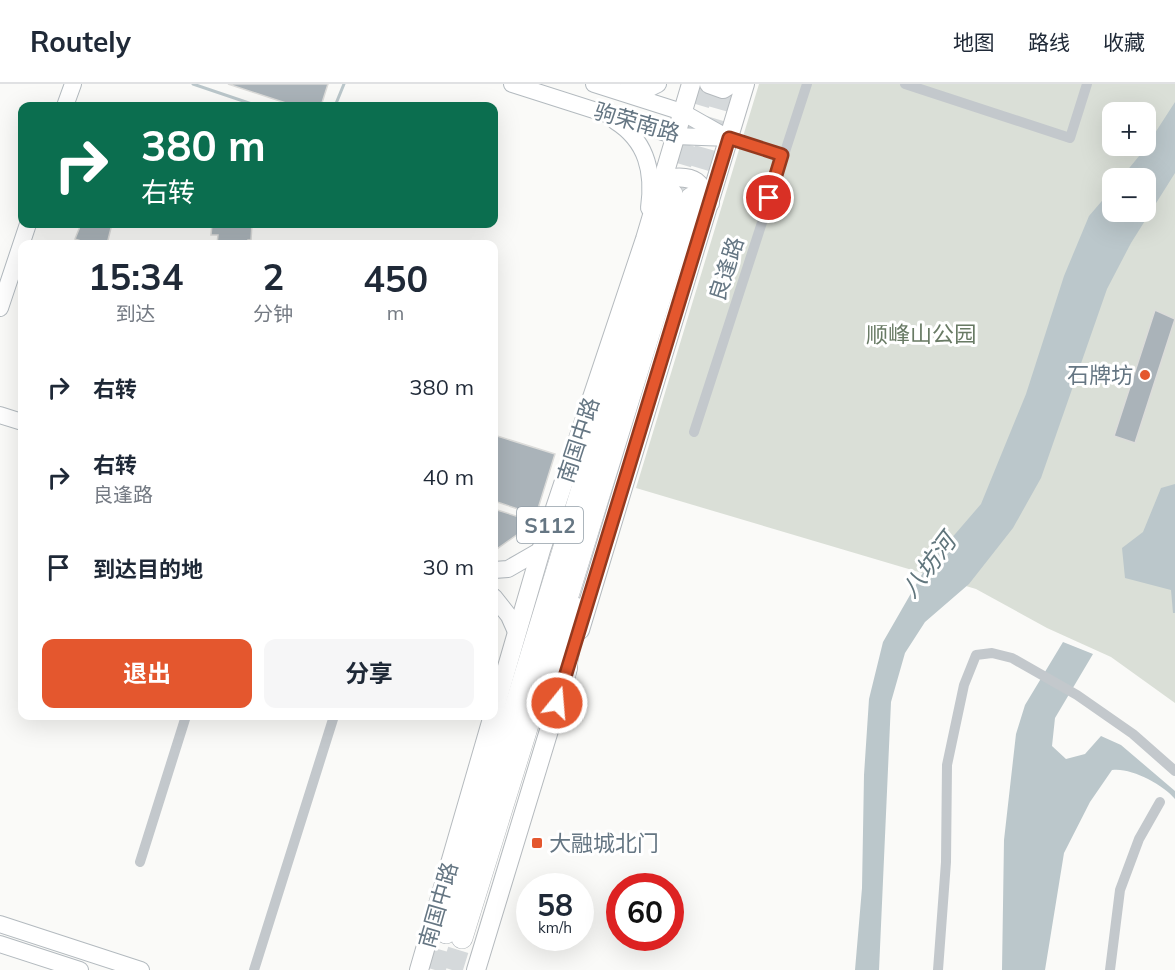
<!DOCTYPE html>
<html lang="zh">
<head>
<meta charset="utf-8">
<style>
	:root { --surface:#fff; --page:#f6f6f7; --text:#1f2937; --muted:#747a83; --line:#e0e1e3; --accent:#e4572e }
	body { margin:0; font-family:Mulish,"Noto Sans SC",sans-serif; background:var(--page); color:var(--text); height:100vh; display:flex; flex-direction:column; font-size:22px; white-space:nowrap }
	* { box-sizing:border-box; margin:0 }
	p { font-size:20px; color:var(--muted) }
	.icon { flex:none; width:33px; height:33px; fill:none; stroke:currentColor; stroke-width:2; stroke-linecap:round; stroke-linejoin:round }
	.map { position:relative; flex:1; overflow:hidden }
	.side { position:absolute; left:18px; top:156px; width:480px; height:480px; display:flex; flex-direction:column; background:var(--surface); border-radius:12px; box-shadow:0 6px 24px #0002 }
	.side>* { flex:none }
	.banner { position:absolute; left:18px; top:18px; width:480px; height:126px; border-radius:12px; box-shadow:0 6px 24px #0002; background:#0b6e4f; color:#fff; overflow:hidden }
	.fabs { position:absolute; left:1102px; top:18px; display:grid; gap:12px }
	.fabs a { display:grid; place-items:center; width:54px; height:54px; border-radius:12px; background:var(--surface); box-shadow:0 6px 24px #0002; font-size:30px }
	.speed { position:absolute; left:516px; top:789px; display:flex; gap:12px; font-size:30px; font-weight:700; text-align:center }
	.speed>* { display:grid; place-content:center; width:78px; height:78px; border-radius:50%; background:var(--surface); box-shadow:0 6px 24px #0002; line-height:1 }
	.speed small { font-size:15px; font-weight:400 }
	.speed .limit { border:9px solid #d22; background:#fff; color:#111 }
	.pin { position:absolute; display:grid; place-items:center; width:51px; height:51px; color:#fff; margin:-26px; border:3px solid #fff; border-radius:50%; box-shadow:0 2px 6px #0007 }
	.me { position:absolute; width:66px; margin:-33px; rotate:17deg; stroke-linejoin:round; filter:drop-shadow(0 0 4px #0008) }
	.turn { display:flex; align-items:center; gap:21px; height:126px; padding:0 24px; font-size:27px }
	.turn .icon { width:78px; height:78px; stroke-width:2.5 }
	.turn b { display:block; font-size:42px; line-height:51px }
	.eta { display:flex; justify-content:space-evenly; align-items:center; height:102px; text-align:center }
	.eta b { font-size:36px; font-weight:700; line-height:42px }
	.primary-button { display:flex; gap:12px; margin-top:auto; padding:12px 24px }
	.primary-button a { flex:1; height:69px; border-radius:12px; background:var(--accent); color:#fff; font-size:24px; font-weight:700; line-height:69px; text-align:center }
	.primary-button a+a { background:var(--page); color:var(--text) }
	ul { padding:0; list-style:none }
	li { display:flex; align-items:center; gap:18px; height:90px; padding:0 24px }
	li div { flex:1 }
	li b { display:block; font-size:22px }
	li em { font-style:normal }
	header { display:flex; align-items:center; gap:36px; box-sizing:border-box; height:84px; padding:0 30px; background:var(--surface); border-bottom:2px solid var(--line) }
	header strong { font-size:28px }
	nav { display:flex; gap:33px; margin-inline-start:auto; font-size:21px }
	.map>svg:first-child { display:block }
	.green { fill:#dadfd7; fill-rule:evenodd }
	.water { fill:#bbc7cb }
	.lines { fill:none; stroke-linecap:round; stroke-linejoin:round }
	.stream { stroke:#bbc7cb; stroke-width:3 }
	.building { fill:#aab3b9; stroke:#dcdcda; stroke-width:1.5 }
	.highway-tunnel { stroke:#d5d9db; stroke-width:21; stroke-dasharray:21 10; stroke-linecap:butt }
	.secondary-casing { stroke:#b3babf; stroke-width:18 }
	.primary-casing { stroke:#b5babe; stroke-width:20 }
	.highway-casing { stroke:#b4b9bd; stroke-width:22 }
	.street { stroke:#c3c8cc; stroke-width:10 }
	.secondary { stroke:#fff; stroke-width:16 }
	.primary { stroke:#fff; stroke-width:18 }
	.highway { stroke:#fff; stroke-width:21 }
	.route-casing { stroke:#94391e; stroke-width:15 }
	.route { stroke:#e4572e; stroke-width:10 }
	.poi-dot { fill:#e4572e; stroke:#fff; stroke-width:2 }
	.labels { text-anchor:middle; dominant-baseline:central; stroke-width:6; stroke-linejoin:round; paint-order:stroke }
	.shield { fill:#fff; stroke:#939fa8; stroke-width:1.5 }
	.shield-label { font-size:21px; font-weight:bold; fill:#657683 }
	.street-label { font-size:22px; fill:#657683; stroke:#fff }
	.park-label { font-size:22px; fill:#687a64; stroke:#fff }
	.poi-label { font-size:22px; fill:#657683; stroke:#fff; text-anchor:end }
	.water-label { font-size:24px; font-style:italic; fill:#60757c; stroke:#fff }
</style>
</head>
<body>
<header>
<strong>Routely</strong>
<nav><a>地图</a><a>路线</a><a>收藏</a></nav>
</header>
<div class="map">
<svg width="1175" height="886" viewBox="0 0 1175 886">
	<rect width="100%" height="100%" fill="#fafaf8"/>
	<!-- green -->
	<path class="green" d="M759,0H1175V619L1111,573L1047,544L976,505L636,404ZM1113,28H1146V62H1113ZM1113,94H1146V128H1113Z"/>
	<!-- water -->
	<g class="water">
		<path d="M1175,18V89L1131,159L1107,205L1041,394L1013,444L969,500L925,538L905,569L891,618L879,886H855L862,804L864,691L869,615L883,558L925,485L981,420L1026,310L1064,192L1089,132L1113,104V128H1146V94H1121L1144,66Z"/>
		<path d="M1175,400V529H1173L1171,506L1125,494L1122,464L1143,448L1161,404Z"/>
		<path d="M1063,558L1093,570L1055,634L1052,662L1066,675L1085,670L1101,652L1121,661L1175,707V715C1163,700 1130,683 1112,686L1090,718L1064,769L1045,886H1002L1004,756L1016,650L1025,621Z"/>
	</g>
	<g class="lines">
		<!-- stream -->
		<g class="stream">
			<path d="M193,0L258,22"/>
			<path d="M335,22L344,0"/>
		</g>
	</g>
	<!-- building -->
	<g class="building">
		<path d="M228,0H328L321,22H295Z"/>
		<path d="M81,140H112L107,160H80L81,157L75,155Z"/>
		<path d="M212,140H252L251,156H248V160H217L218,151H211Z"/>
		<path d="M1155,226L1175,235L1135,359L1114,352Z"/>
		<path d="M494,351L555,370L536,431L494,417Z"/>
		<path d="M494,425L535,438L494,467Z"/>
	</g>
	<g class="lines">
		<!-- highway-tunnel -->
		<g class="highway-tunnel">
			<path d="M672,110L705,0"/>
			<path d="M691,114L724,0"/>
			<path d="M435,886L446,849"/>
			<path d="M452,886L462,854"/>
		</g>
		<defs>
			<g id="secondary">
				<path d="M512,0L675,52L729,54"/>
				<path d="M594,0L682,28L726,53"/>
				<path d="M627,5L646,6L658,0"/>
				<path d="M65,22L73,0"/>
				<path d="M615,37C647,57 654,88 649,124"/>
				<path d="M0,224L28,140"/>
				<path d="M0,331L22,338"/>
				<path d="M494,486L508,485L541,466"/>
				<path d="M494,513L509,532L517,550"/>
				<path d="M0,840L141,886"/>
				<path d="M0,860L80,886"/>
			</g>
			<g id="primary">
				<path d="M709,0L723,5L731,0"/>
				<path d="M662,109L671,94C695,91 701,99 710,119"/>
				<path d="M580,546L745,0"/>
				<path d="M419,886L541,466L645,155L691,0"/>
				<path d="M476,886L568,584"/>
			</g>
			<g id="highway">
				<path d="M564,597L576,524"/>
				<path d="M446,849L672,110"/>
				<path d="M462,854L691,114"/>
			</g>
		</defs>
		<!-- secondary casing -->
		<use href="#secondary" class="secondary-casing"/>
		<!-- primary casing -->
		<use href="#primary" class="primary-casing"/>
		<!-- highway casing -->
		<use href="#highway" class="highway-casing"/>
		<!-- street -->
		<g class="street">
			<path d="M905,0L1070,54L1087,0"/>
			<path d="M729,54L782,71"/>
			<path d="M694,348L807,0"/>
			<path d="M140,778L186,632"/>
			<path d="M254,886L334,632"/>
			<path d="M938,886L946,778L947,681L964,601L976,571L992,569L1012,574L1077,611L1133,650L1175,687"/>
			<path d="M1110,886L1120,806L1139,755L1160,718"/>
		</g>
		<!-- secondary -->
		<use href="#secondary" class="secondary"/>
		<!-- primary -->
		<use href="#primary" class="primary"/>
		<!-- highway -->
		<use href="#highway" class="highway"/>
	</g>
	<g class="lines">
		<defs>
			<path id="route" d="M557,619L729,54L782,71L769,114"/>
		</defs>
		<!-- route casing -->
		<use href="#route" class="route-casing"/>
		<!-- route -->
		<use href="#route" class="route"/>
	</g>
	<!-- markers -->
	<g class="poi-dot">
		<circle cx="1145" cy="291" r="6"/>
		<rect x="531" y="753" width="12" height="12" rx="3"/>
	</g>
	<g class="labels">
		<!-- shield labels -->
		<rect class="shield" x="517" y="423" width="66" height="36" rx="4.5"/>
		<g class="shield-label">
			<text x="550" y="441">S112</text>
		</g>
		<!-- street labels -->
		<g class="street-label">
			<text transform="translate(637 38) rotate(16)">驹荣南路</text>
			<text transform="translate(726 185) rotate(-72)">良逢路</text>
			<text transform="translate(578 356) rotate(-72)">南国中路</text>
			<text transform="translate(438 821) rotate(-74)">南国中路</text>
		</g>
		<!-- park labels -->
		<g class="park-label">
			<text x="921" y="250">顺峰山公园</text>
		</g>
		<!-- poi labels -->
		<g class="poi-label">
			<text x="1133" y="291">石牌坊</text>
			<text x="549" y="759" text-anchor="start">大融城北门</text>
		</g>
		<!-- water labels -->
		<g class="water-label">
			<text transform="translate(928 481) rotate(-53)">八坊河</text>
		</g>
	</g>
</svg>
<div class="fabs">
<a>+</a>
<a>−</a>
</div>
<div class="speed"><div>58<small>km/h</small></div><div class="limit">60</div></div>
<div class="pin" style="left:769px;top:114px;background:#d93025"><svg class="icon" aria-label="arrive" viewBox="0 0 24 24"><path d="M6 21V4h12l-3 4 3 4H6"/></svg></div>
<svg class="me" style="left:557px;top:619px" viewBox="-20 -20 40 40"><circle r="17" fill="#e4572e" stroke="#fff" stroke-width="3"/><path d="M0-11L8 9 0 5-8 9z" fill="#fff"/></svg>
<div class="banner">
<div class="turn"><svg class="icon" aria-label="right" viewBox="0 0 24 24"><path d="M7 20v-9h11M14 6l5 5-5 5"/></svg><div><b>380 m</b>右转</div></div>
</div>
<section class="side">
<div class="eta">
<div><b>15:34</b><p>到达</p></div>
<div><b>2</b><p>分钟</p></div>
<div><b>450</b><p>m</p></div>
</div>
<ul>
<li><svg class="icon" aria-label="right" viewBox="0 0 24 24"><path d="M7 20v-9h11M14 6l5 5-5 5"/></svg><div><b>右转</b></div><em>380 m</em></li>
<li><svg class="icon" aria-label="right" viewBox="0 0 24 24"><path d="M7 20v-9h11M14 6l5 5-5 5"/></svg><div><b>右转</b><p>良逢路</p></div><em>40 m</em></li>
<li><svg class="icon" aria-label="arrive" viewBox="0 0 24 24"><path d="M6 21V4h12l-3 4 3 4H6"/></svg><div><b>到达目的地</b></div><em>30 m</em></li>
</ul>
<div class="primary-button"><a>退出</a><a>分享</a></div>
</section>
</div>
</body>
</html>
